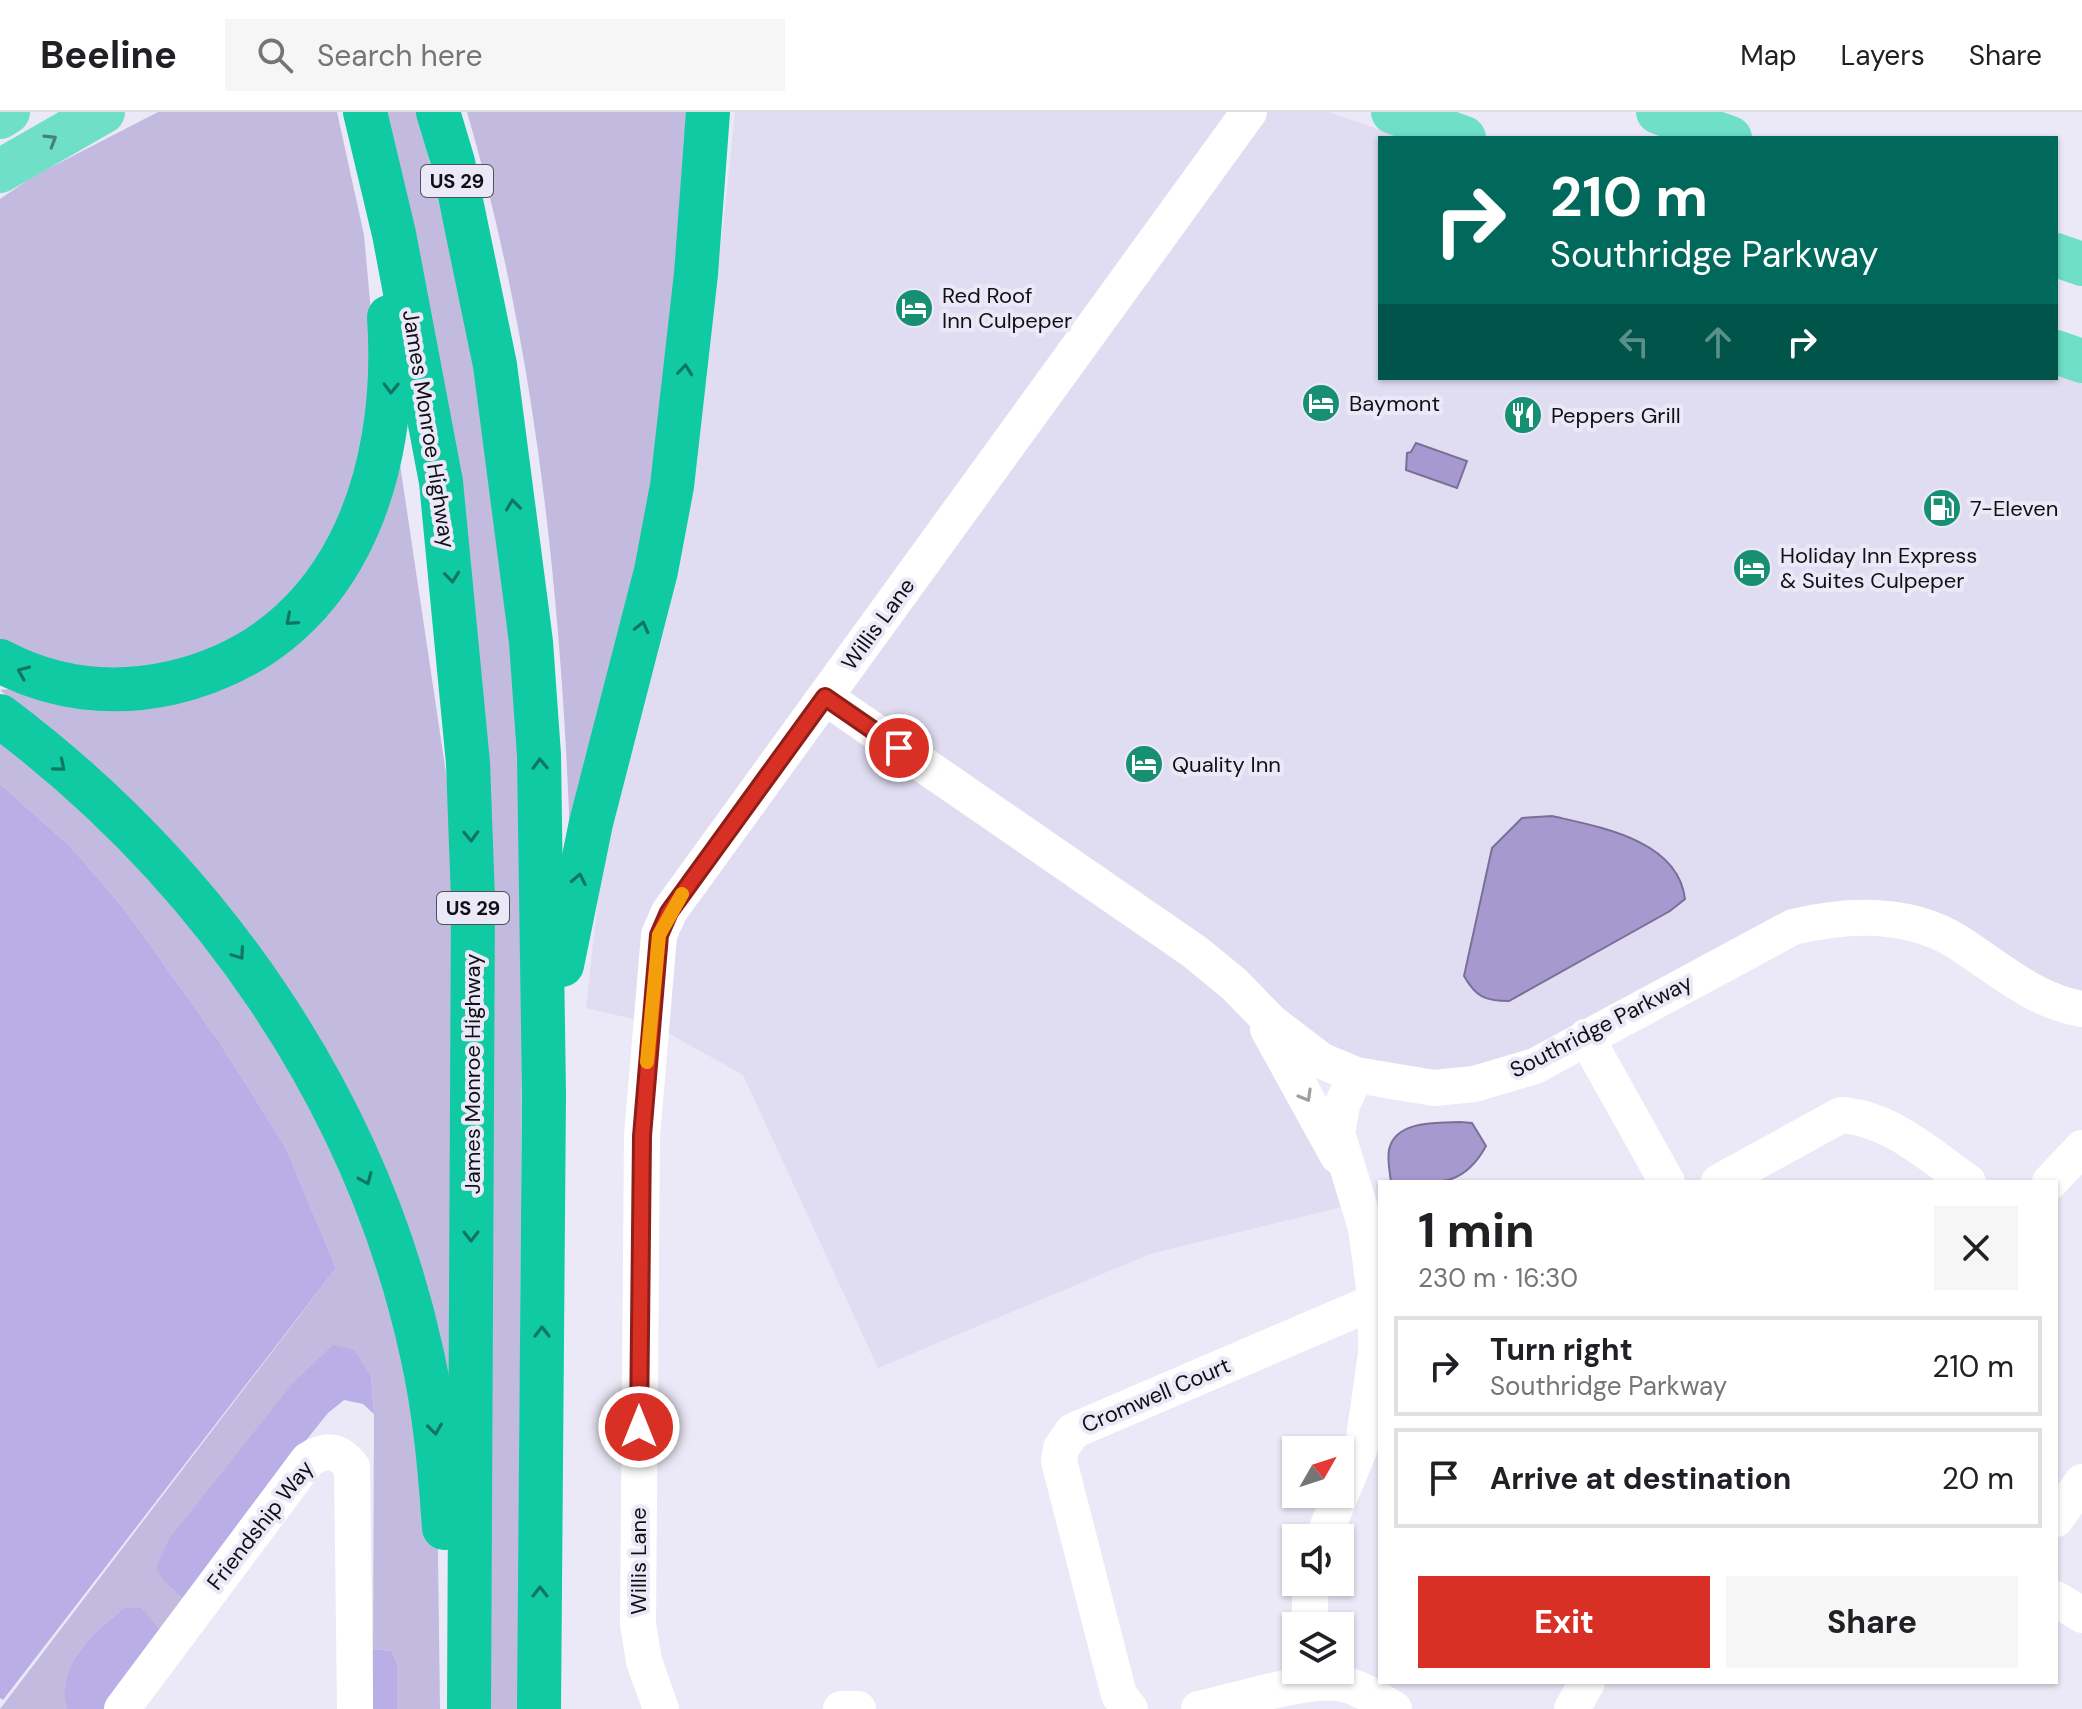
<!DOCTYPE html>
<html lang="en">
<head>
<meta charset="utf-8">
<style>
	:root { --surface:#fff; --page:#f6f6f6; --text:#202124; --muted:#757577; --line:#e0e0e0; --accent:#d93025 }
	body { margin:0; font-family:"DM Sans",sans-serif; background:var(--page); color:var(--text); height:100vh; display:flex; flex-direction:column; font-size:30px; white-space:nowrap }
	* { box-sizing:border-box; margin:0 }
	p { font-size:26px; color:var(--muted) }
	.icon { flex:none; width:44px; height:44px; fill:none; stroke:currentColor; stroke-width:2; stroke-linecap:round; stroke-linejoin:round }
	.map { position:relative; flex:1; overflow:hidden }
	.panel { position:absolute; left:1378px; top:1068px; width:680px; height:504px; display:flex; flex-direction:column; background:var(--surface); border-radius:0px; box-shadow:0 2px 6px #0004 }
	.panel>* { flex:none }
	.hud { position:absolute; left:1378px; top:24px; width:680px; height:244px; border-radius:0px; box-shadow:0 2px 6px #0004; background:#00695c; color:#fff; overflow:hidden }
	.needle { width:52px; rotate:51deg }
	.buttons { position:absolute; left:1282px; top:1324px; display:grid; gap:16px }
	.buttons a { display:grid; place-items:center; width:72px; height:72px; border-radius:0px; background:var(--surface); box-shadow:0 2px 6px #0004; font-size:40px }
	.pin { position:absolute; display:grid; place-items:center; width:68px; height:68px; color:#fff; margin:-34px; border:4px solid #fff; border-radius:50%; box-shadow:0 2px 8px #0007 }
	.me { position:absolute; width:88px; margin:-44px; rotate:0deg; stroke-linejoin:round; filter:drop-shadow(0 0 6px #0008) }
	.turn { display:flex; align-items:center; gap:28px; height:168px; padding:0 40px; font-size:36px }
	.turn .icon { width:104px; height:104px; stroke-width:2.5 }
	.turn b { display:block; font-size:56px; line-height:68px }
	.lanes { display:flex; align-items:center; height:76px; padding:0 40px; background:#0003; justify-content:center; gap:40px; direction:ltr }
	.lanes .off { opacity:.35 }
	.round { display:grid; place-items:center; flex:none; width:84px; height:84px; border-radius:0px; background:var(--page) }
	.head { display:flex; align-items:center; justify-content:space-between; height:136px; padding:0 40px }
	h1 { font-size:48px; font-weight:700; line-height:60px }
	.primary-button { display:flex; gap:16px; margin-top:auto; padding:16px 40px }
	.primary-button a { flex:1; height:92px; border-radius:0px; background:var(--accent); color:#fff; font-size:32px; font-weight:700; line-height:92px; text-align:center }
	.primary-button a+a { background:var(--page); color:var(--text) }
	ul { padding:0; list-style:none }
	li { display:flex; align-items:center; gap:24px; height:100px; margin:0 16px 12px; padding:0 24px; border:4px solid var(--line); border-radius:0px }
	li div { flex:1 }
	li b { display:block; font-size:30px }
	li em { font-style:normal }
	header { display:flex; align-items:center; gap:48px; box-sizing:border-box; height:112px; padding:0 40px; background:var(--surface); border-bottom:2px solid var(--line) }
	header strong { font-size:38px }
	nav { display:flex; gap:44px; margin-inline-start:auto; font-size:28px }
	.search { width:560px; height:72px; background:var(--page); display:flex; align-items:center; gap:20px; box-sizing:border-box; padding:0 28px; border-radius:0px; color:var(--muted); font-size:30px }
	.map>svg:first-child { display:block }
	.built { fill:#e0ddf2 }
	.green { fill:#c2badf }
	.forest { fill:#baaee6 }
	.water { fill:#a599d0; stroke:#797098; stroke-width:2 }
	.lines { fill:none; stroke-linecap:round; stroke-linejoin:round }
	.minor { stroke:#fff; stroke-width:36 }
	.major { stroke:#6fdfc7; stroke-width:44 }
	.highway { stroke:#0fcaa2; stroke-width:44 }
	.oneway { stroke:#458276 }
	.oneway2 { stroke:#107662 }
	.oneway3 { stroke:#a09fa1 }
	.route-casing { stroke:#8d1f18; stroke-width:20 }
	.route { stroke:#d93025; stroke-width:14 }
	.slow { stroke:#f59e0b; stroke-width:14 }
	.labels { text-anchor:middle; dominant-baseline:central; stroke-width:8; stroke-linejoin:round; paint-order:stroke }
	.shield { fill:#ebe9f7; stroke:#525158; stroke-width:2 }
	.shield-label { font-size:20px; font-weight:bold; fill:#111014 }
	.poi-label { font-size:22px; fill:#111014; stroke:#ebe9f7; text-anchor:start }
	.street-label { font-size:22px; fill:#111014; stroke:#ebe9f7 }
</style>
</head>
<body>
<header>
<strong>Beeline</strong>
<div class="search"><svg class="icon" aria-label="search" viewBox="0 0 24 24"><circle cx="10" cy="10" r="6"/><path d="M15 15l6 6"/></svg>Search here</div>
<nav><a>Map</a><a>Layers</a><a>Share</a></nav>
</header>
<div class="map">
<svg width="2082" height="1597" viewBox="0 0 2082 1597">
	<rect width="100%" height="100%" fill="#ebe9f7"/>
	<!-- built -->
	<path class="built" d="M735,0H1328L1404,26H1380V266H2056V257L2082,266V884L1858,804L1450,974L1297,932L1358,1091L1150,1142L878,1256L743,963L650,911L586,896L603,741L675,470L707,264Z"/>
	<!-- green -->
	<g class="green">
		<path d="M158,0H337L364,123L377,266L373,317L329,448L232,537L101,565L0,534V87L34,64Z"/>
		<path d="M382,0H418L477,258L515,550L523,772L518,1597H485L491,825Z"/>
		<path d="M467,0H698L673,288L571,754C563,502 538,243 467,0Z"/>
		<path d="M394,312L450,688L455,901L449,1288L401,1121L94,661L0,578L265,548Z"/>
		<path d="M0,622L29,642L232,849L365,1086L437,1367L440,1597H397V1552L392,1539L373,1537L374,1302L371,1263L355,1238L165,1471L186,1489L163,1521L124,1496C92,1523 56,1551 67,1597H0L336,1156L285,1034L218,928L125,798L70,734L0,672Z"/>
	</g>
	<!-- forest -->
	<g class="forest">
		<path d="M0,672L70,734L125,798L218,928L285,1034L336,1156L3,1588L0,1586Z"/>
		<path d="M333,1233L355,1238L371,1263L374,1302L363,1292L344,1288L328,1301L238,1413L186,1489L165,1471L156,1456L169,1427L293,1271Z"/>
		<path d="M124,1496H141L163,1521L110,1597H67C56,1551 92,1523 124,1496Z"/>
		<path d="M373,1537L392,1539L397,1552V1597H373Z"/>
	</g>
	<!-- water -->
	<g class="water">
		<path d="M1416,331L1467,349L1457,376L1406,358L1407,341L1411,340Z"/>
		<path d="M1552,704C1600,715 1678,728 1685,787L1670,799L1509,889C1485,889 1476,885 1464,864L1492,736L1522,706Z"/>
		<path d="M1460,1010L1472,1011L1486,1034C1462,1078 1434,1070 1391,1070C1390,1061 1387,1048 1389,1038C1395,1008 1437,1011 1460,1010Z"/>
	</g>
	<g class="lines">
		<!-- minor -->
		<g class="minor">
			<path d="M825,585L1195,840L1234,872L1271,910L1322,949L1356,963L1434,976L1474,972L1535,954L1793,815C1848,802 1909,799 1959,831C1998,856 2034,889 2082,897"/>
			<path d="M1268,917L1338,1044"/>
			<path d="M1586,925L1667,1070"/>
			<path d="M1719,1070L1841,1003C1890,1006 1929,1043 1968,1070"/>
			<path d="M2050,1070L2082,1036"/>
			<path d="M2056,1407L2082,1370"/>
			<path d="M1323,1426L1364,1326L1376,1242V1189L1366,1116L1337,1021L1342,993L1356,963"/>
			<path d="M2056,1487L2082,1503"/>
			<path d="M1309,1514L1311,1470"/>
			<path d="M122,1597L308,1348C326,1336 339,1338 352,1355L355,1597"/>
			<path d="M661,1597L644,1549L638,1512L642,1024L659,823L669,800L1249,0"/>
			<path d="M841,1597H858"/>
			<path d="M1130,1597L1119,1583L1059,1349L1061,1336L1073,1319L1376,1189"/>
			<path d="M1199,1597C1233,1590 1312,1564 1343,1572C1361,1576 1377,1587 1394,1597"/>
			<path d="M1572,1597L1587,1570"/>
		</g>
		<!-- major -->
		<g class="major">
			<path d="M1393,0L1464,26"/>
			<path d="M1658,0L1730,26"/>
			<path d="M0,5L8,0"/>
			<path d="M0,59L103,0"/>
			<path d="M2056,143L2082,152"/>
			<path d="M2056,240L2082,249"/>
		</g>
		<!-- highway -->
		<g class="highway">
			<path d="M365,0L394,122L441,370L468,651L473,787L469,1597"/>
			<path d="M438,0L453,50L495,253L531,530L539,643L544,982L539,1597"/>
			<path d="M0,549C53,577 112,584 171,571C344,531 400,364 389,205"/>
			<path d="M0,604C209,761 366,985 422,1242C435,1300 440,1358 444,1416"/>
			<path d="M562,853L591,711L656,459L672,374L696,162L708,0"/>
		</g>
	</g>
	<!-- one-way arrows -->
	<defs><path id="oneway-chevron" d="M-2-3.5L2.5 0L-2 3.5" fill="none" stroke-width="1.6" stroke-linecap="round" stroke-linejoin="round" transform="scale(2)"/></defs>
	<use class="oneway" href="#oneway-chevron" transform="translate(51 28) rotate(-31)"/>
	<g class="oneway2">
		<use href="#oneway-chevron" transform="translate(685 258) rotate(-84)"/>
		<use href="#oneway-chevron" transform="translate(391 276) rotate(91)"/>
		<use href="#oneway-chevron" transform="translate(513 393) rotate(-97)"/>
		<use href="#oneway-chevron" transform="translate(452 465) rotate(84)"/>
		<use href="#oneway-chevron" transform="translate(291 508) rotate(139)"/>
		<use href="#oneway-chevron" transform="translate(642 515) rotate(-76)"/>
		<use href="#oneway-chevron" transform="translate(23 560) rotate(-157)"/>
		<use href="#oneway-chevron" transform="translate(540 652) rotate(-92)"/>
		<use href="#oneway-chevron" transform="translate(60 654) rotate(40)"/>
		<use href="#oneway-chevron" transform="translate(471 724) rotate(88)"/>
		<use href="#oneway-chevron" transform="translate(579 767) rotate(-78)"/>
		<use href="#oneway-chevron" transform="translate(239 842) rotate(55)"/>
		<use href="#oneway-chevron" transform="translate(366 1067) rotate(67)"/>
		<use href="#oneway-chevron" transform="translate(471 1124) rotate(90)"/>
		<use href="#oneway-chevron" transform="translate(542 1220) rotate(-90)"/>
		<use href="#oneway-chevron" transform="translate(435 1317) rotate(82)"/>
		<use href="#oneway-chevron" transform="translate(540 1480) rotate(-90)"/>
	</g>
	<use class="oneway3" href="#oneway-chevron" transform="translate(1306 984) rotate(60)"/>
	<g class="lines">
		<defs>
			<path id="route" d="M639,1315L642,1024L659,823L669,800L825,585L899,636"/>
		</defs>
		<!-- route casing -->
		<use href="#route" class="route-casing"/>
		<!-- route -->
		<use href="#route" class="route"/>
		<!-- slow -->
		<path class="slow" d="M647,950L659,823L682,782"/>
	</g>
	<!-- icons -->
	<defs>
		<symbol id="hotel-disc" viewBox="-11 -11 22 22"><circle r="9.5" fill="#178f73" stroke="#ebe9f7"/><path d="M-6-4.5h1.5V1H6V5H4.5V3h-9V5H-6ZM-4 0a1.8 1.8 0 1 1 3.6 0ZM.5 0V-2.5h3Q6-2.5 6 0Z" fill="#fff"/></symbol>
		<symbol id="restaurant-disc" viewBox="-11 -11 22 22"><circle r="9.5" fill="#178f73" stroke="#ebe9f7"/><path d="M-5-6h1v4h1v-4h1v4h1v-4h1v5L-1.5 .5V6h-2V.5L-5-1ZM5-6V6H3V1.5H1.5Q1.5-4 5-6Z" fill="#fff"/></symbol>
		<symbol id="fuel-disc" viewBox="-11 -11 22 22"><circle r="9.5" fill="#178f73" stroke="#ebe9f7"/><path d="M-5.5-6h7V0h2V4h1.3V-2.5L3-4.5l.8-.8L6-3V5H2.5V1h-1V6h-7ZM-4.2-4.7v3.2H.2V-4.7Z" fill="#fff"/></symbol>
	</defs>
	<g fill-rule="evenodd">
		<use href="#hotel-disc" x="892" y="174" width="44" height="44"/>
		<use href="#hotel-disc" x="1299" y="269" width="44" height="44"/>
		<use href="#restaurant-disc" x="1501" y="281" width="44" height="44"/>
		<use href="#fuel-disc" x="1920" y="374" width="44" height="44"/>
		<use href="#hotel-disc" x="1730" y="434" width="44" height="44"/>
		<use href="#hotel-disc" x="1122" y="630" width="44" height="44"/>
	</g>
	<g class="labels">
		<!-- shield labels -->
		<g class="shield">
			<rect x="421" y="53" width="72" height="32" rx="6"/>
			<rect x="437" y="780" width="72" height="32" rx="6"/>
		</g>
		<g class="shield-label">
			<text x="457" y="69">US 29</text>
			<text x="473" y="796">US 29</text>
		</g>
		<!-- poi labels -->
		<g class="poi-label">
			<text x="942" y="183">Red Roof<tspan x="942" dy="25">Inn Culpeper</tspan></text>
			<text x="1349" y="291">Baymont</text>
			<text x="1551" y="303">Peppers Grill</text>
			<text x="1970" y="396">7-Eleven</text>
			<text x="1780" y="443">Holiday Inn Express<tspan x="1780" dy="25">&amp; Suites Culpeper</tspan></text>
			<text x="1172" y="652">Quality Inn</text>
		</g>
		<!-- street labels -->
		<g class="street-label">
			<text transform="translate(429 317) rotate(81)">James Monroe Highway</text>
			<text transform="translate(878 512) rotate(-54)">Willis Lane</text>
			<text transform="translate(1601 914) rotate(-27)">Southridge Parkway</text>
			<text transform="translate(472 962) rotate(-90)">James Monroe Highway</text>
			<text transform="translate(1156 1283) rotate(-23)">Cromwell Court</text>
			<text transform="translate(260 1413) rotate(-52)">Friendship Way</text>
			<text transform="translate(638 1449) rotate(-90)">Willis Lane</text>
		</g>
	</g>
</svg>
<div class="buttons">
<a><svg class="needle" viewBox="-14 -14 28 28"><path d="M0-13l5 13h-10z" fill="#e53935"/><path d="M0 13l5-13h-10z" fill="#757577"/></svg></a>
<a><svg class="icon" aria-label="sound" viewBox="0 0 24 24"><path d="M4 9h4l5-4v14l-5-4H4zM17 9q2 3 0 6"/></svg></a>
<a><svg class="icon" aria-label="layers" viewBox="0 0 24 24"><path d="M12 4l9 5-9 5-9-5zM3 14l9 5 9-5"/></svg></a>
</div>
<div class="pin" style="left:899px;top:636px;background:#d93025"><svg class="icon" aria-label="arrive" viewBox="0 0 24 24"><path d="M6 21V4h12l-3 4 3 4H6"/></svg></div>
<svg class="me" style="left:639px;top:1315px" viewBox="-20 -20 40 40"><circle r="17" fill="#d93025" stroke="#fff" stroke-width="3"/><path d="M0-11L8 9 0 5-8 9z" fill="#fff"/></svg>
<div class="hud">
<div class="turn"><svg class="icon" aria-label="right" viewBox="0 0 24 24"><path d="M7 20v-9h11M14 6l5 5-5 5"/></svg><div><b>210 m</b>Southridge Parkway</div></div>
<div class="lanes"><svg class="icon off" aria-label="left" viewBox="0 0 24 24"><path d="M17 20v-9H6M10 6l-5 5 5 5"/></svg><svg class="icon off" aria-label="ahead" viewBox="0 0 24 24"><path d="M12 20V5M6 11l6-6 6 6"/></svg><svg class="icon" aria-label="right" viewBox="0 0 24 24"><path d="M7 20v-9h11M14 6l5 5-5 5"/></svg></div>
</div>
<section class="panel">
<div class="head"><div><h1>1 min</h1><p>230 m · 16:30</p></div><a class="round"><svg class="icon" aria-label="close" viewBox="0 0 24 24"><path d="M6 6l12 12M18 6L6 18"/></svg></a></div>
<ul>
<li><svg class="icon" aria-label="right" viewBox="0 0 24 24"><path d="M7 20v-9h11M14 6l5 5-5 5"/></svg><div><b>Turn right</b><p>Southridge Parkway</p></div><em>210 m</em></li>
<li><svg class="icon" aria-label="arrive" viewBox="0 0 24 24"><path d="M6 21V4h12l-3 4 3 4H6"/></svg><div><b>Arrive at destination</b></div><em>20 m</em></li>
</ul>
<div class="primary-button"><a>Exit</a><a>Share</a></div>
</section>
</div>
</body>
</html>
